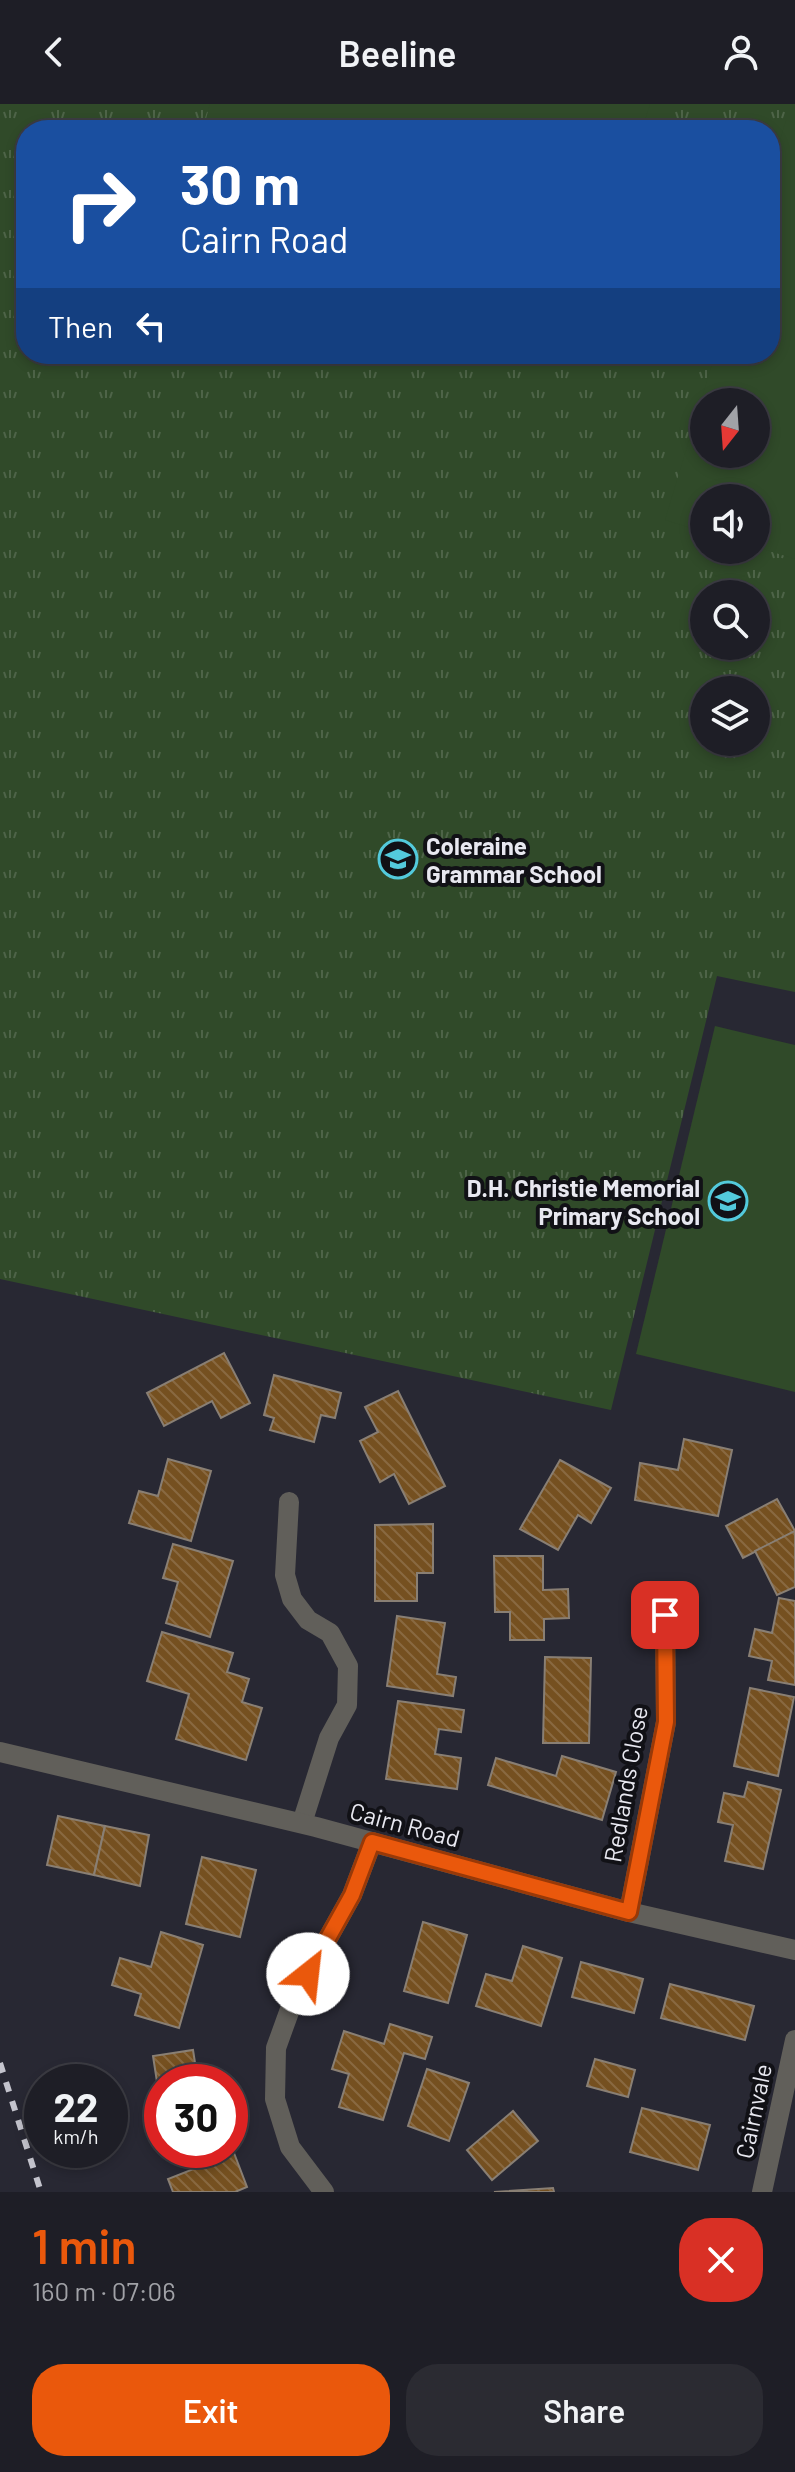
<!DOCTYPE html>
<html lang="en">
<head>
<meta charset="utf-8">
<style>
	:root { --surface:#1e1e26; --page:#2b2b32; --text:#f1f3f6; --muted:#a1a2a7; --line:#3c3c43; --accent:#ea580c }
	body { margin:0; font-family:Barlow,sans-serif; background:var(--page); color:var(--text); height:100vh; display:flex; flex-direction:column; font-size:30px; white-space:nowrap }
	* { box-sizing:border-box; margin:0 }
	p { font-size:26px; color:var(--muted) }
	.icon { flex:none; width:44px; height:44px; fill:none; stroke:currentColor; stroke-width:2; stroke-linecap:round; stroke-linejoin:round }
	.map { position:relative; height:2088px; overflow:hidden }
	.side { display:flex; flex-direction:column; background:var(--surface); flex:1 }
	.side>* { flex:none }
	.guide { position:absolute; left:16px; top:16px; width:764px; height:244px; border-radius:32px; box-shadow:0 4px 12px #0003,0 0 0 2px var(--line); background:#1a4fa0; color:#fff; overflow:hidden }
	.needle { width:52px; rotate:197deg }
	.tools { position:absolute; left:690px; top:284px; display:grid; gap:16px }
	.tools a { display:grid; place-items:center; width:80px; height:80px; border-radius:50%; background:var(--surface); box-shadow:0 4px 12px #0003,0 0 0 2px var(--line); font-size:40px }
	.speed { position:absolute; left:24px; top:1960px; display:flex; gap:16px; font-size:40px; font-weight:700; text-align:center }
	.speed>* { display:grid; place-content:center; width:104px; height:104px; border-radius:50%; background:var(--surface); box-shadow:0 4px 12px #0003,0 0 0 2px var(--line); line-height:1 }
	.speed small { font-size:20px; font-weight:400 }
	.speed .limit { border:12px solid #d22; background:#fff; color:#111 }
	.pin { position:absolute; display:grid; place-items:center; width:68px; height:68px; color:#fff; margin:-34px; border-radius:16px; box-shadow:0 4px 12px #0006 }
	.me { position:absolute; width:88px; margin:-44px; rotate:29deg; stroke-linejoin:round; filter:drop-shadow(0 0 6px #0008) }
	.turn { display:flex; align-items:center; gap:28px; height:168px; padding:0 32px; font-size:36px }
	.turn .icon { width:104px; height:104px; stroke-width:2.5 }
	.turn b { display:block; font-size:56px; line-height:68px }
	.then { display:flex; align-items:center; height:76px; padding:0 32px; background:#0003; gap:16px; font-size:30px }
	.round { display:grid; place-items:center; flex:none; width:84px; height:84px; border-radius:32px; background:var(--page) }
	.head { display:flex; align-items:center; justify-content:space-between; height:136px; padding:0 32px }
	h1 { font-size:48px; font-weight:600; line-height:60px; color:var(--accent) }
	.action { display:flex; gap:16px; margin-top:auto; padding:16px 32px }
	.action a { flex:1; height:92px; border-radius:32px; background:var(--accent); color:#fff; font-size:32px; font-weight:600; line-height:92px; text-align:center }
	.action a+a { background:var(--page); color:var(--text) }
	header { display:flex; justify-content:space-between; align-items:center; height:104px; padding:0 32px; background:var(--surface); font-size:36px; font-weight:600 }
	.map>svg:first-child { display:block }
	.grass { fill:url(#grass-tufts); fill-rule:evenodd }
	.pitch { fill:#304a29; fill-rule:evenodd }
	.building { fill:url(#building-back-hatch); stroke:#897f74; stroke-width:2 }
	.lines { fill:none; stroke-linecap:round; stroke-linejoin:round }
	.minor { stroke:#615f5a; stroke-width:20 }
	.rail { stroke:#c4c4cd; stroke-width:6; stroke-dasharray:10 10; stroke-linecap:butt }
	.route-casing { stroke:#983908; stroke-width:20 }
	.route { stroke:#ea580c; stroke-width:14 }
	.labels { text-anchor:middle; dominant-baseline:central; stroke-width:8; stroke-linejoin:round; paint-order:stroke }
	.poi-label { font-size:24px; font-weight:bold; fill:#e8e8f0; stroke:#111116; text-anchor:start }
	.street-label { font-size:24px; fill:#e8e8f0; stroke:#111116 }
</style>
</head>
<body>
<header><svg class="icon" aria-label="back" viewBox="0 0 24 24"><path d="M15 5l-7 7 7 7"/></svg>Beeline<svg class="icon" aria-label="person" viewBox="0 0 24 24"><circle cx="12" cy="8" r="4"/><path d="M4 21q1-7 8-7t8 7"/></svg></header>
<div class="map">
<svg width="795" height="2088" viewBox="0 0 795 2088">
	<defs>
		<pattern id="grass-tufts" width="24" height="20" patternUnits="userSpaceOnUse" patternTransform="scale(2)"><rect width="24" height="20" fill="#304a29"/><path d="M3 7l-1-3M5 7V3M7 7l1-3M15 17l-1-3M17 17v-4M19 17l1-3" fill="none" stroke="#4e6448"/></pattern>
		<pattern id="building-back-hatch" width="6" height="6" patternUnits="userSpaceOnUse" patternTransform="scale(2)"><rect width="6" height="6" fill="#755020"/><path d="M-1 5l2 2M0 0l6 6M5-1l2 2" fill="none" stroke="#896941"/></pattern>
	</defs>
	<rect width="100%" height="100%" fill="#282833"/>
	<!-- grass -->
	<path class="grass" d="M0,0H795V888L717,872L611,1306L0,1175ZM26,26H770V250H26ZM704,298H756V350H704ZM704,394H756V446H704ZM704,490H756V542H704ZM704,586H756V638H704Z"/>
	<!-- pitch -->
	<g class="pitch">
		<path d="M210,0H650L642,26H203Z"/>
		<path d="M786,16L795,19V455L756,443V394H704V428L665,416L715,250H770V70ZM704,298H756V350H704Z"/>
		<path d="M715,922L795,941V1288L636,1250Z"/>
	</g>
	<!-- building -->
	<g class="building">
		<path d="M224,1249L250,1299L221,1314L212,1297L164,1322L147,1289Z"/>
		<path d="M274,1271L341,1289L335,1314L321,1311L314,1338L270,1326L274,1314L264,1311Z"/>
		<path d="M398,1287L445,1382L409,1400L394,1370L380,1378L360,1337L378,1328L365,1303Z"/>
		<path d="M684,1335L732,1346L718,1412L635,1396L640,1359L678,1366Z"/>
		<path d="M168,1355L211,1367L191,1437L129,1419L139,1387L158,1392Z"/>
		<path d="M560,1356L611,1384L591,1419L578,1411L558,1446L520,1425Z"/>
		<path d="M777,1395L795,1427L743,1454L726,1422Z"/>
		<path d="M433,1420V1469H417V1497H375V1421Z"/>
		<path d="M795,1427V1483L777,1491L755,1447Z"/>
		<path d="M173,1440L233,1457L210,1533L166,1519L178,1478L163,1474Z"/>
		<path d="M494,1452H543V1486L568,1485L569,1514L544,1515V1536H510V1508H495Z"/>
		<path d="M779,1494L795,1497V1581L768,1576L772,1557L749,1552L755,1525L772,1529Z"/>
		<path d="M397,1512L445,1519L437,1570L456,1573L453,1592L387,1582Z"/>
		<path d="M162,1528L233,1549L227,1568L249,1575L242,1598L262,1604L246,1656L176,1635L189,1590L147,1577Z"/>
		<path d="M545,1553L591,1554L589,1639H543Z"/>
		<path d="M750,1584L794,1593L778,1672L734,1662Z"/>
		<path d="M398,1597L464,1606L461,1628L439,1625L435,1650L461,1654L457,1685L386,1675Z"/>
		<path d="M562,1652L616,1668L602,1716L488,1681L496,1654L556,1672Z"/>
		<path d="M748,1678L781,1686L763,1765L725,1757L733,1721L718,1718L724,1689L744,1693Z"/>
		<path d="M58,1712L105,1722L94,1771L47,1761Z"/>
		<path d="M105,1722L149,1731L140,1782L94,1771Z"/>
		<path d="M202,1753L256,1766L240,1833L186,1820Z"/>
		<path d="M423,1818L467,1831L448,1899L404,1887Z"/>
		<path d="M161,1828L203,1841L179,1924L135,1911L141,1890L112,1881L120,1854L151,1863Z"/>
		<path d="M523,1842L562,1854L541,1922L476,1902L486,1870L512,1877Z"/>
		<path d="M581,1858L643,1875L634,1909L572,1893Z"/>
		<path d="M670,1880L754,1902L745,1936L661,1914Z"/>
		<path d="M390,1920L432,1933L425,1955L404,1949L383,2016L339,2003L349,1970L332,1965L344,1927L384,1940Z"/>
		<path d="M193,1946L198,1978H162V2010L153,1952Z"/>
		<path d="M595,1955L635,1966L628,1993L587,1982Z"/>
		<path d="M427,1965L469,1979L449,2037L408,2022Z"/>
		<path d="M642,2004L710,2021L698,2066L630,2048Z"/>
		<path d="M513,2007L538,2037L492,2076L467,2046Z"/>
		<path d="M234,2049L247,2083L235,2088H173L168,2075Z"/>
		<path d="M553,2084L554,2088H494Z"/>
	</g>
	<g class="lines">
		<!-- minor -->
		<g class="minor">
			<path d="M289,1398L285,1471L292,1495L308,1516L330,1529L348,1562L347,1601L329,1634L302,1719"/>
			<path d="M0,1648L316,1723L629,1808L795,1846"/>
			<path d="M629,1808L666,1618L665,1511"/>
			<path d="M324,2088L290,2043L275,1995L276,1944L293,1897L352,1791L372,1738"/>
			<path d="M762,2088L795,1936"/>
		</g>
		<!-- rail -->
		<path class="rail" d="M0,1959L41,2088"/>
	</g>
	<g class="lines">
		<defs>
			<path id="route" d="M308,1870L352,1791L372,1738L629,1808L666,1618L665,1511"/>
		</defs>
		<!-- route casing -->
		<use href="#route" class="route-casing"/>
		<!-- route -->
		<use href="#route" class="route"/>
	</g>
	<!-- icons -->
	<defs>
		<symbol id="school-ring" viewBox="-11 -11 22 22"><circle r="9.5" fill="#111116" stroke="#53cadc" stroke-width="1.5"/><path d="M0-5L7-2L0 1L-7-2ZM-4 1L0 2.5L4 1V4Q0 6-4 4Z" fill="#53cadc"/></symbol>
	</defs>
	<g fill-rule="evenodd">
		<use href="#school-ring" x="376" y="733" width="44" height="44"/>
		<use href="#school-ring" x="706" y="1075" width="44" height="44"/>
	</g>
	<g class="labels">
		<!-- poi labels -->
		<g class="poi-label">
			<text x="426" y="741">Coleraine<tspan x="426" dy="28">Grammar School</tspan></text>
			<text x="700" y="1083" text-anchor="end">D.H. Christie Memorial<tspan x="700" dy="28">Primary School</tspan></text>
		</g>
		<!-- street labels -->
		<g class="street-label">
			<text transform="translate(625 1680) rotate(-80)">Redlands Close</text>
			<text transform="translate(405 1720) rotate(15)">Cairn Road</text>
			<text transform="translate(753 2007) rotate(-78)">Cairnvale</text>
		</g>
	</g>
</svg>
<div class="tools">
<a><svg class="needle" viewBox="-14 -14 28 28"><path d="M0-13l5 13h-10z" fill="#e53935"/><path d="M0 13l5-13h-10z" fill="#a1a2a7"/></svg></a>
<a><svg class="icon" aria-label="sound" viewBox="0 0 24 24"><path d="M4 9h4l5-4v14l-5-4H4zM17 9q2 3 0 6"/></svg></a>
<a><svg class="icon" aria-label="search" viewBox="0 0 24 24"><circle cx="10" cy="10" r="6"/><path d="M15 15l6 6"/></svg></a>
<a><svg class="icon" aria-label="layers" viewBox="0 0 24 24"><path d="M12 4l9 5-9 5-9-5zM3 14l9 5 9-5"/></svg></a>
</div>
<div class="speed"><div>22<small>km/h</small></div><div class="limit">30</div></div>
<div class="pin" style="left:665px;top:1511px;background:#d93025"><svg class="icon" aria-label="arrive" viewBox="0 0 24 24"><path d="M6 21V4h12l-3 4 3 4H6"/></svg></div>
<svg class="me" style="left:308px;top:1870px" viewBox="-20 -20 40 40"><circle r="19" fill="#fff"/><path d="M0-13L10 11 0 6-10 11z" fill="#ea580c"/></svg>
<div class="guide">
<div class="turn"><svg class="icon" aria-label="right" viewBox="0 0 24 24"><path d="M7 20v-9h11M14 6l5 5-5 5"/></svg><div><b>30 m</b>Cairn Road</div></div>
<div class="then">Then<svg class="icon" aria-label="left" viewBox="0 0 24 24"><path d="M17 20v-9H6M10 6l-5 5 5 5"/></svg></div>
</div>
</div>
<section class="side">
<div class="head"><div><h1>1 min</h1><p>160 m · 07:06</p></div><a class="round" style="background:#d93025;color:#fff"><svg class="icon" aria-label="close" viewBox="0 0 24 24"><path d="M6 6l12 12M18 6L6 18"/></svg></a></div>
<div class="action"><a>Exit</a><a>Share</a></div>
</section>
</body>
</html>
